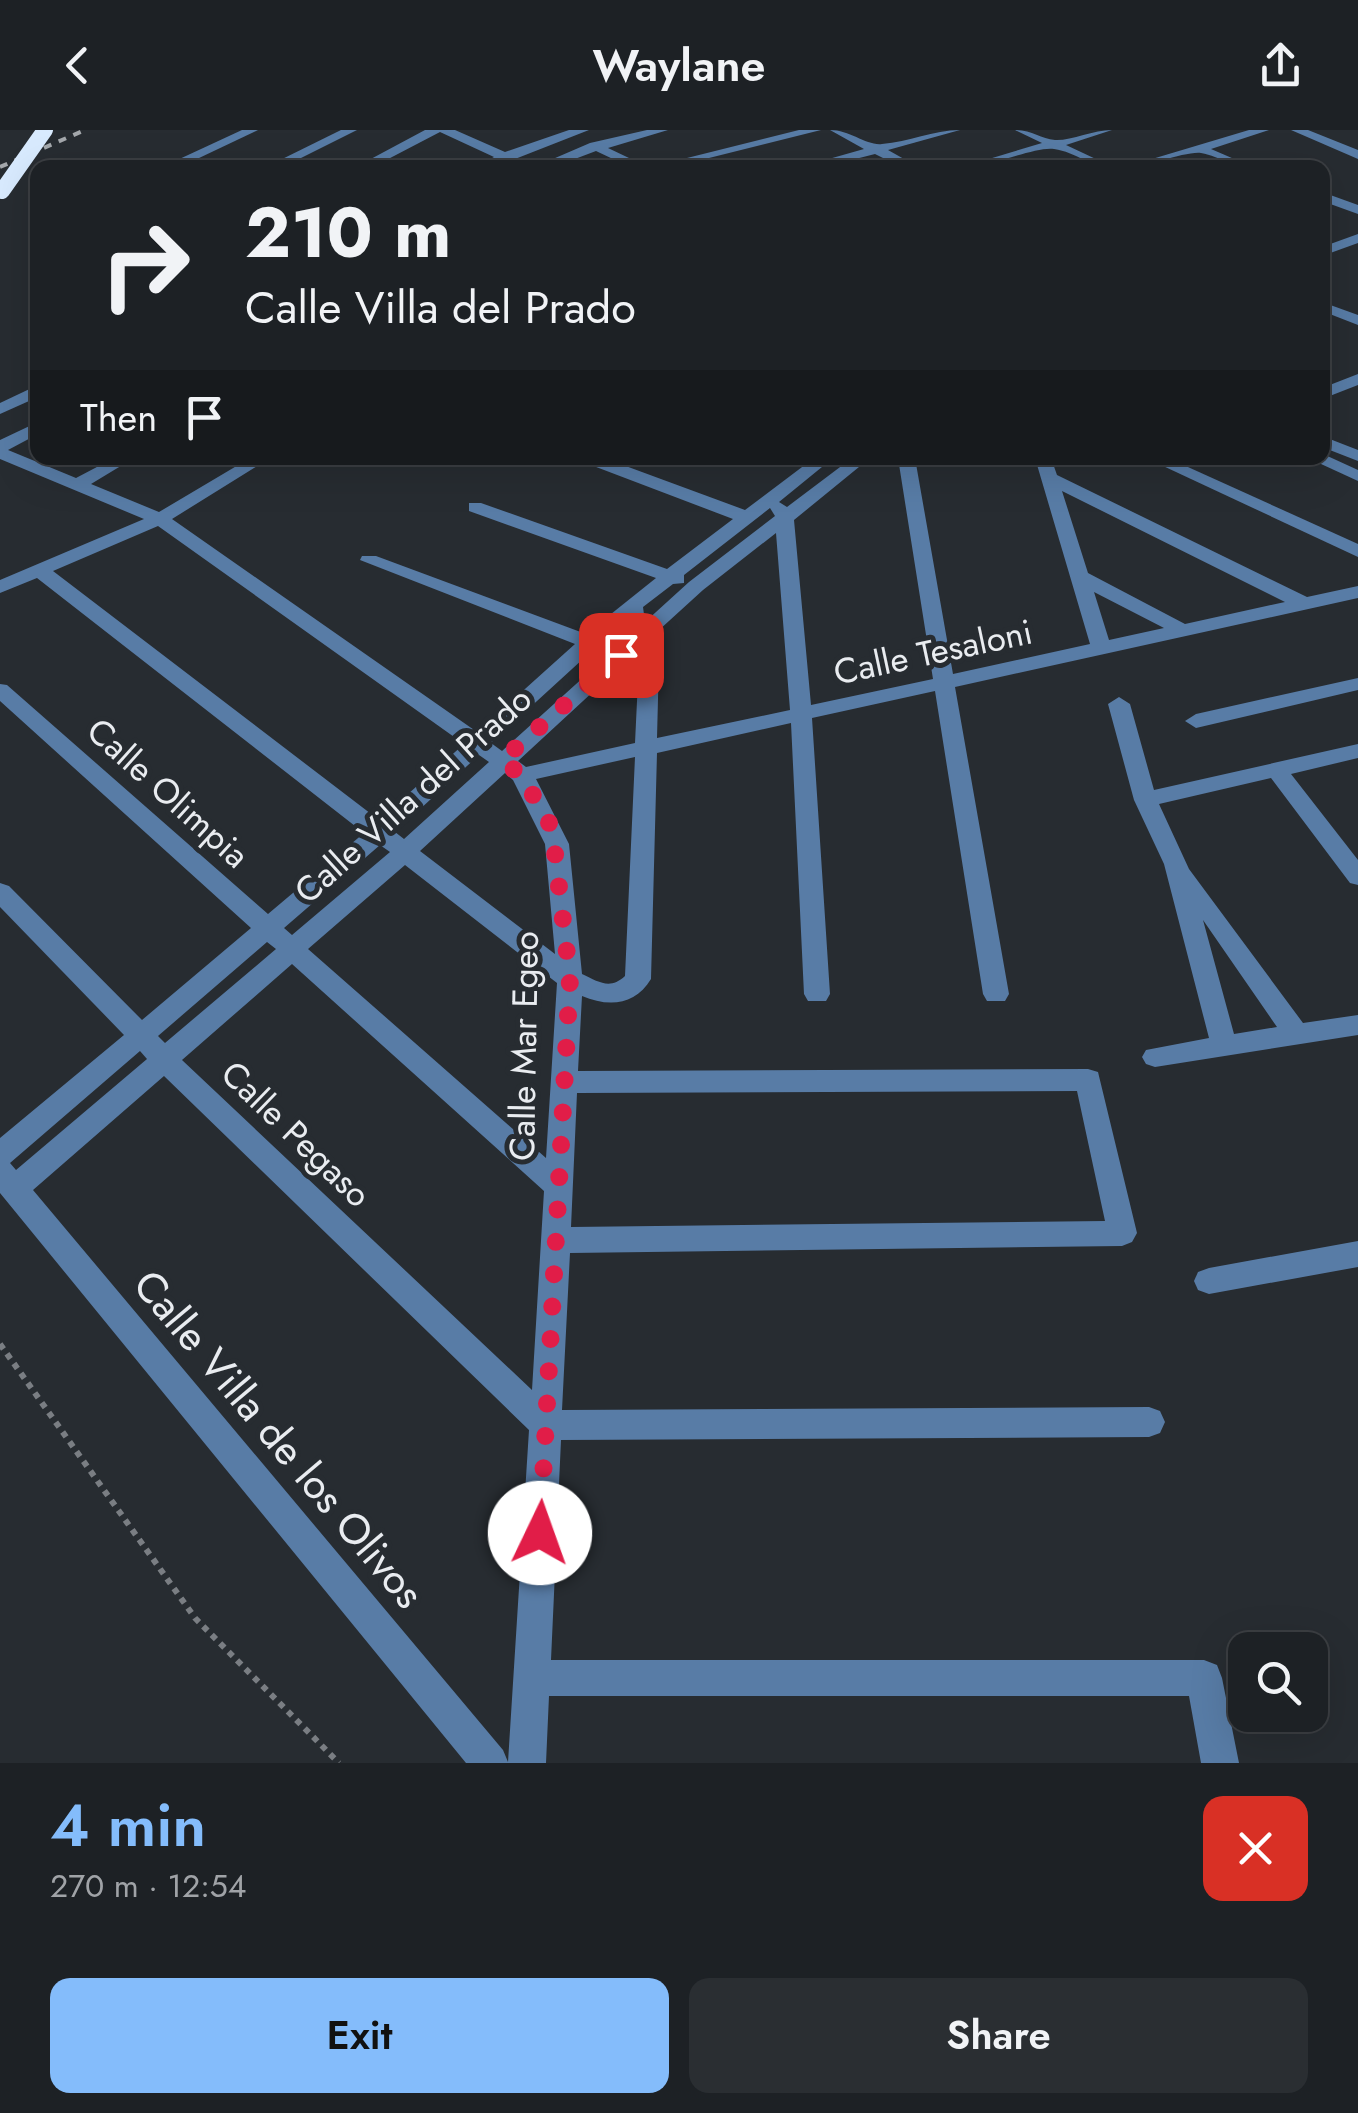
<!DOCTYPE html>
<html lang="en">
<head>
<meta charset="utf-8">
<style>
	:root { --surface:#1d2125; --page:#2a2e32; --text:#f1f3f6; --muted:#a0a3a7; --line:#3b3e42; --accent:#84bcfb }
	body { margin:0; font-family:Jost,sans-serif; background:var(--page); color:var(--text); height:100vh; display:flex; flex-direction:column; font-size:38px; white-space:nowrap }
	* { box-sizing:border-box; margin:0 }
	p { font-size:32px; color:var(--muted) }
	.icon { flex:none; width:55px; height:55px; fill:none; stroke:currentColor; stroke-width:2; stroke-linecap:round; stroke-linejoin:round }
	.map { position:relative; height:1633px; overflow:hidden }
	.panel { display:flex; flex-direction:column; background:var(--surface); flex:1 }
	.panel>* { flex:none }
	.banner { position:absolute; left:30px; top:30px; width:1300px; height:305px; border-radius:20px; box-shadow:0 10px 40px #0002,0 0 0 2px var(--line); background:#1d2125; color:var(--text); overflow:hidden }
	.tools { position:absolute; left:1228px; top:1502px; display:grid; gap:20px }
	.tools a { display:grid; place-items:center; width:100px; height:100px; border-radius:20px; background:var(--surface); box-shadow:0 10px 40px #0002,0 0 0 2px var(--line); font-size:50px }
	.pin { position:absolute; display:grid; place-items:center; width:85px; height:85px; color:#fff; margin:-42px; border-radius:20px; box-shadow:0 5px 15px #0006 }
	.me { position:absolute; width:110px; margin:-55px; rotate:3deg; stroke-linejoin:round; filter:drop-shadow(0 0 8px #0008) }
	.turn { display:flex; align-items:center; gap:35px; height:210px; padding:0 50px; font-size:45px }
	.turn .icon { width:130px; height:130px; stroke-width:2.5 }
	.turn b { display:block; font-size:70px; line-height:85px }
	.then { display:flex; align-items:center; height:95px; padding:0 50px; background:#0003; gap:20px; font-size:38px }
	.round { display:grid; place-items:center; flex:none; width:105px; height:105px; border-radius:20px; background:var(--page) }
	.head { display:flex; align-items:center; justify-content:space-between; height:170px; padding:0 50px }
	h1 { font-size:60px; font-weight:600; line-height:75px; color:var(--accent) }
	.primary-button { display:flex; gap:20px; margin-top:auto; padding:20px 50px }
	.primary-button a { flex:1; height:115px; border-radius:20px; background:var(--accent); color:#111; font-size:40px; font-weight:600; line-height:115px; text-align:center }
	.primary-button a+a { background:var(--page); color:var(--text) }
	header { display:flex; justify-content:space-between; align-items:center; height:130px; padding:0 50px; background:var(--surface); font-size:45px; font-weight:600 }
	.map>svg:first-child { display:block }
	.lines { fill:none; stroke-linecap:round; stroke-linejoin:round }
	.path { stroke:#7a7e83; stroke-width:6; stroke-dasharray:6 6; stroke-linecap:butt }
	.minor { fill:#587ca6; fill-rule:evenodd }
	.rail { stroke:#a4a8ac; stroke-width:4; stroke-dasharray:8 8; stroke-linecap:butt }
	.highway-bridge { stroke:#d8eafe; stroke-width:16 }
	.route { stroke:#e11d48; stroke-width:18; stroke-dasharray:0 32.4 }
	.labels { text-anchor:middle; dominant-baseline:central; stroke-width:10; stroke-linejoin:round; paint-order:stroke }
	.street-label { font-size:35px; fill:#e9ecf0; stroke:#272c31 }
	.near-street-label { font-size:42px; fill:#e9ecf0; stroke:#272c31 }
</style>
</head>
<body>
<header><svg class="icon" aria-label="back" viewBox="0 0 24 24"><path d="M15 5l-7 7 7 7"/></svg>Waylane<svg class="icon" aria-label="share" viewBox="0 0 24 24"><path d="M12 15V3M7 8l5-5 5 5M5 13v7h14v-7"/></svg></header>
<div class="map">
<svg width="1358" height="1633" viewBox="0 0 1358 1633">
	<rect width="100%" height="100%" fill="#272c31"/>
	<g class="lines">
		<!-- path -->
		<path class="path" d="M0,1214L195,1488L339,1633"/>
		<!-- minor -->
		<g class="minor">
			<path d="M242,0H258L178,38H160Z"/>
			<path d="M341,0H357L281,38H264Z"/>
			<path d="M425,0H455L505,22L569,0H589L492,38H474L494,27L440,2L371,38H354Z"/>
			<path d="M647,0H668L608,18L650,38H632L596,21L551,38H532L590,13Z"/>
			<path d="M799,0H821L673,37L667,33Z"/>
			<path d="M830,0C850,0 867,16 882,14C909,12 933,0 960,0L888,20L920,38H903L875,24L820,38H797L864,19Z"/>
			<path d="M1015,0C1032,0 1041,9 1055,10C1070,11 1093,0 1112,0L1066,15L1115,38C1091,38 1076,22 1054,19C1036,16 987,38 959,38L1042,13Z"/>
			<path d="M1249,0H1269L1211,19L1255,38C1234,38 1221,27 1201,23C1185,21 1145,38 1122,38Z"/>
			<path d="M1291,0H1308L1358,20V29Z"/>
			<path d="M1322,62L1358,75V84L1322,71Z"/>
			<path d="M1358,104V113L1322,126V117Z"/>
			<path d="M1322,172L1358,185V195L1322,181Z"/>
			<path d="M1358,244V255L1322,269V258Z"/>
			<path d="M38,255V267L0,284V273Z"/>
			<path d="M38,292V304L8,320L76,348L114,328H134L91,354L159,382L250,328H270L172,389L477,602L575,514L360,430L362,426H376L586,504L656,448L469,381V373H481L667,439L733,389L583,332L581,328H604L745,380L814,328H833L779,372L787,377L852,328H870L794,390L811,575L933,549L898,328H915L953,544L1090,514L1035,328H1051L1057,345L1307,467L1358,456V468L955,557L1009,864L1005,871H987L983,864L935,561L812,588L830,864L826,871H808L804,864L791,593L657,623L651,849C635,876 608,877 582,866L578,941L1088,939L1098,942L1137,1103L1132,1112L1122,1116L570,1123L562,1280L1149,1277L1160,1281L1165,1292L1160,1303L1149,1307L561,1310L551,1530H1204L1217,1535L1222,1548L1239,1633H1201L1189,1566H549L546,1633H466L0,1063V1008L124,905L0,777V753L9,756L142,890L251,798L0,571V554L7,555L268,784L364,703L37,448L0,463V450L144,389L0,329V310ZM1062,361L1285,472L1185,494L1088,443ZM770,378L775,386L689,452L645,492L643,477L673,454L684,453V445ZM158,396L464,614L379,690L53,441ZM776,403L790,580L657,608L659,529L647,511L703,460ZM1094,462L1164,498L1109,510ZM625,491L627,508L502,621L491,613L595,518L609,516L612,512L607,507ZM635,523L639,529L635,613L526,637L518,631ZM479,625L489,632L404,709L395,702ZM635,627L625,846C610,860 599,852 582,844L569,714L536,649ZM505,643L513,650L545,714L555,824L420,721ZM380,715L390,722L292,805L284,798ZM405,735L557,853L546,1028L308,819ZM267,812L276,819L165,913L158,906ZM292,834L544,1061L532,1260L182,930ZM140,921L147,929L16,1040L10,1033ZM164,946L529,1300L508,1632L503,1620L33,1060ZM1077,961L1105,1091L571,1097L577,963Z"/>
			<path d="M1322,306L1358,320V331L1322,317Z"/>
			<path d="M1323,324L1358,340V351L1308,328Z"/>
			<path d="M1146,328H1168L1358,414V427Z"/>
			<path d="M1358,548V560L1196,598L1185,591L1196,584Z"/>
			<path d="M1119,567L1130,574L1154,660L1358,614V628L1291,644L1358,730V755L1350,753L1271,648L1159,674L1189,739L1303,893L1358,885V905L1155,937L1146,934L1142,927L1146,920L1209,908L1164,734L1134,670L1108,574ZM1203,790L1277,897L1234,904Z"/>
			<path d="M1358,1111V1137L1209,1164L1198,1160L1194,1151L1198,1142L1209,1138Z"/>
		</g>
		<!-- rail -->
		<path class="rail" d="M0,37L85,0"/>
		<!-- highway-bridge -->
		<path class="highway-bridge" d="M2,61L45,0"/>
	</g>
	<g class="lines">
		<!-- route -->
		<path class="route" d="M540,1403L570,849L552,698L522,646L502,630L621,525"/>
	</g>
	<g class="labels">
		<!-- street labels -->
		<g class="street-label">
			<text transform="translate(933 522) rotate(-12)">Calle Tesaloni</text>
			<text transform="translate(168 663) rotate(42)">Calle Olimpia</text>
			<text transform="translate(413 665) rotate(-42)">Calle Villa del Prado</text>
			<text transform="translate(524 916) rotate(-89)">Calle Mar Egeo</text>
			<text transform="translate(296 1004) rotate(44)">Calle Pegaso</text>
		</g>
		<!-- near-street labels -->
		<g class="near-street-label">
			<text transform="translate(279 1309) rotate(50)">Calle Villa de los Olivos</text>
		</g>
	</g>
</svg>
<div class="tools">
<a><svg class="icon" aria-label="search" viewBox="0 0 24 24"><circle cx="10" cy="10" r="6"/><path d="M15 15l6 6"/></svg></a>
</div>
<div class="pin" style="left:621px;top:525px;background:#d93025"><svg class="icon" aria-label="arrive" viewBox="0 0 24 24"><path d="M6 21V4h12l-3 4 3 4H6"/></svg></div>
<svg class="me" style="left:540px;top:1403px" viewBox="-20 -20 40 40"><circle r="19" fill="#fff"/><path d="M0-13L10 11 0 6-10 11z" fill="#e11d48"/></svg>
<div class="banner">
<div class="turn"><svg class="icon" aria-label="right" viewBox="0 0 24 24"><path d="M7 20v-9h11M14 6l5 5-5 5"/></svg><div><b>210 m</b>Calle Villa del Prado</div></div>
<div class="then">Then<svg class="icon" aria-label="arrive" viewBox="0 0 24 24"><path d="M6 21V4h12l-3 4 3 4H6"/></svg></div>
</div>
</div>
<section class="panel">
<div class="head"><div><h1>4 min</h1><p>270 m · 12:54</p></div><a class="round" style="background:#d93025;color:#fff"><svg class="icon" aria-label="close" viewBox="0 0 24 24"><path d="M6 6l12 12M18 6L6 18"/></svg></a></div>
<div class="primary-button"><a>Exit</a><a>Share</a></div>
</section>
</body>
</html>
